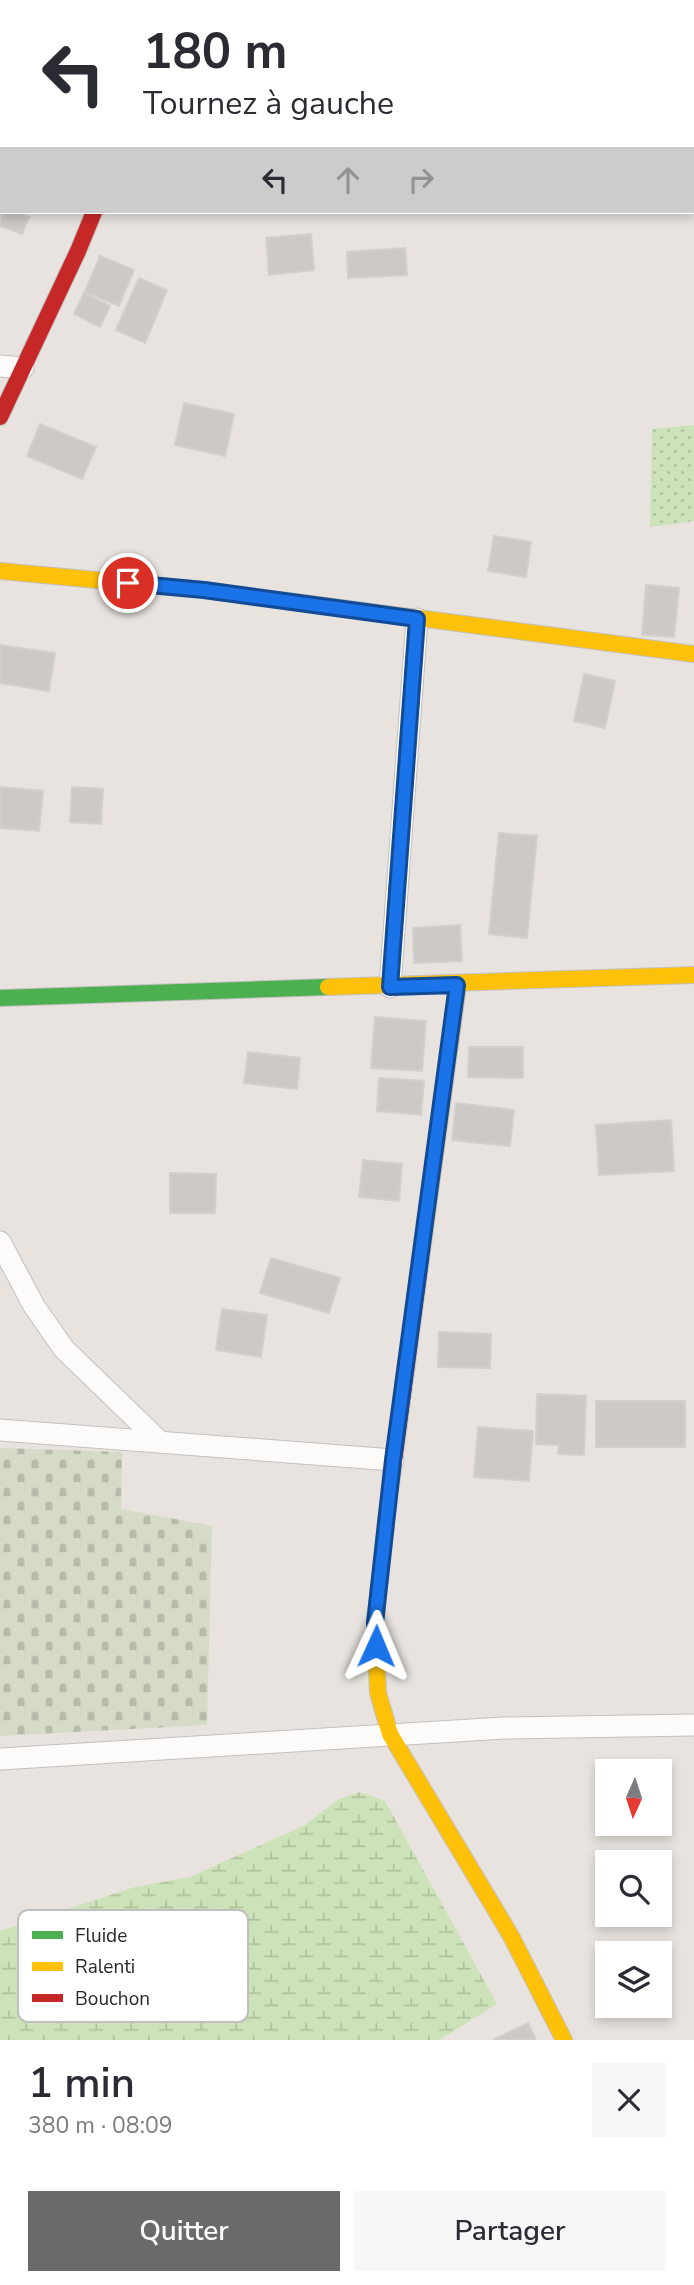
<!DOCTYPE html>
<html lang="fr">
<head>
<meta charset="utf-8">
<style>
	:root { --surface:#fff; --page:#f7f7f7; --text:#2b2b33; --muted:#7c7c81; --accent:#6c6a68 }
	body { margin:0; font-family:"Nunito Sans",sans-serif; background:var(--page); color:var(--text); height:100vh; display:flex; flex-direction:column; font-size:26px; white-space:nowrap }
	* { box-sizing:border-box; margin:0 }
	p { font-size:23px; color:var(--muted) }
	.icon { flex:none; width:38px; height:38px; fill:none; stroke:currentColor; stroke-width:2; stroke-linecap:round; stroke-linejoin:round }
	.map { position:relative; height:2040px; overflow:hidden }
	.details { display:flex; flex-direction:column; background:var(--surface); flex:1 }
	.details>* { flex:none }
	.guide { position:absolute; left:0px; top:0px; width:695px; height:214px; box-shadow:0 4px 10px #0003; background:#fff; color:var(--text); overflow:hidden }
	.needle { width:46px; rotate:183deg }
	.controls { position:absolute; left:595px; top:1759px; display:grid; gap:14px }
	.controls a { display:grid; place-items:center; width:77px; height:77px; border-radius:0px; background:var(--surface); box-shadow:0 4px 10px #0003; font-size:35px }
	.pin { position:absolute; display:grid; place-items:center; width:60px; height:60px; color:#fff; margin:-30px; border:4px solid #fff; border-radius:50%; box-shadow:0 2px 7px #0007 }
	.me { position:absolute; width:77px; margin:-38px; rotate:1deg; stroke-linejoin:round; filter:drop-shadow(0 0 5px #0008) }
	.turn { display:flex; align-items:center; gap:24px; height:147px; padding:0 28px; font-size:32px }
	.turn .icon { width:91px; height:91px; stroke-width:2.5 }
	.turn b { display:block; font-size:49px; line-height:60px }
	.lanes { display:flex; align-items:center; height:66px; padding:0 28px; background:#0003; justify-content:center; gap:35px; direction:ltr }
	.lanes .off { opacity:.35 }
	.round { display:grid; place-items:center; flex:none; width:74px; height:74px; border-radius:0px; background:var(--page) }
	.overview { display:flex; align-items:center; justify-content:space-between; height:119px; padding:0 28px }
	h1 { font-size:42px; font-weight:600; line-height:52px }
	.primary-button { display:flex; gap:14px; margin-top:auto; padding:14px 28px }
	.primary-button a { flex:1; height:80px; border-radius:0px; background:var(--accent); color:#fff; font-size:28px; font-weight:600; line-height:80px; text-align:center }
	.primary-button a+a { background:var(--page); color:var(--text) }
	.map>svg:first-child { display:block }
	.grass { fill:url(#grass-dots) }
	.wetland { fill:url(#wetland-marsh) }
	.cemetery { fill:url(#cemetery-stones) }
	.building { fill:#cdc9c5; stroke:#d3cfcb; stroke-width:2 }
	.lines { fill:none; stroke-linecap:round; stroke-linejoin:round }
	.street-casing { stroke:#c2c0c0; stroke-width:23 }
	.fast-casing { stroke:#c2c0c0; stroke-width:18 }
	.slow-casing { stroke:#c2c0c0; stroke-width:18 }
	.jam-casing { stroke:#c2c0c0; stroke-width:18 }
	.street { stroke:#fcfbfa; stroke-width:21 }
	.fast { stroke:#4caf50; stroke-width:16 }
	.slow { stroke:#ffc107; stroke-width:16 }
	.jam { stroke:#c62828; stroke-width:16 }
	.route-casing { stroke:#114b97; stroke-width:18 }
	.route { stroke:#1a73e8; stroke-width:12 }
	.key { fill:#fff; stroke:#bfbfbf; stroke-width:2 }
	.key-label { font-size:19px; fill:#292929 }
</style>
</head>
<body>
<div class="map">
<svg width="694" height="2040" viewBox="0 0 694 2040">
	<defs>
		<pattern id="grass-dots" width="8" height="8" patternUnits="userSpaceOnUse" patternTransform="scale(1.75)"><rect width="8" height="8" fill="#cce2b8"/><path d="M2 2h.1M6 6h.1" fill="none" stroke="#afc29e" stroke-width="1.8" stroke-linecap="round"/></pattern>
		<pattern id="wetland-marsh" width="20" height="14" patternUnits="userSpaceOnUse" patternTransform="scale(1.75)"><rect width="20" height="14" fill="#cce2b8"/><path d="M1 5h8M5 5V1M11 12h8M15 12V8" fill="none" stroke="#afc29e"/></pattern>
		<pattern id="cemetery-stones" width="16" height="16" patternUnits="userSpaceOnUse" patternTransform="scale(1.75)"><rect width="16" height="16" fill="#d5dbc6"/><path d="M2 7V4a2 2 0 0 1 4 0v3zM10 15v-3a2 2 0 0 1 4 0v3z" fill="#b7bcaa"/></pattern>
	</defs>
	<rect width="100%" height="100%" fill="#e8e3de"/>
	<!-- grass -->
	<path class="grass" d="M694,425V521L650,527L652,429Z"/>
	<!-- wetland -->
	<path class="wetland" d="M360,1792L385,1801L497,2004L439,2040H0V1931L135,1887L190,1877L305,1825L339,1799Z"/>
	<!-- cemetery -->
	<path class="cemetery" d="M0,1448L122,1452L121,1509L212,1526L207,1725L0,1736Z"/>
	<!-- building -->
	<g class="building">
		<path d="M0,205L2,212H16L29,217L22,234L0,226Z"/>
		<path d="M311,234L314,270L269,275L266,238Z"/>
		<path d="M405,248L407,275L348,278L347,252Z"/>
		<path d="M100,256L134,270L119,306L85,292Z"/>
		<path d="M139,278L167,290L145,343L116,330Z"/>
		<path d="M84,293L110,306L100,327L74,314Z"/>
		<path d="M184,403L234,414L225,456L175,445Z"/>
		<path d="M40,424L96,447L82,479L27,456Z"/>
		<path d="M494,536L531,542L526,577L488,571Z"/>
		<path d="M646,585L679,588L674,637L642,635Z"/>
		<path d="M0,645L55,653L49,691L0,683Z"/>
		<path d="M584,674L615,681L605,728L574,721Z"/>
		<path d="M0,787L43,791L39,831L0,828Z"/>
		<path d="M72,787L103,789L101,824L70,822Z"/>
		<path d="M499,833L537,836L527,938L489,934Z"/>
		<path d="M460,925L462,961L414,963L413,928Z"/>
		<path d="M375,1017L426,1021L422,1071L371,1068Z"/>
		<path d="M469,1047H523V1078L468,1077Z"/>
		<path d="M248,1052L300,1058L297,1089L244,1083Z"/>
		<path d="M379,1078L424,1081L421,1115L377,1111Z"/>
		<path d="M456,1103L514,1110L510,1146L452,1140Z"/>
		<path d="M671,1120L674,1171L599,1175L596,1125Z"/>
		<path d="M363,1160L402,1164L399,1201L359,1197Z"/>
		<path d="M170,1173L216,1174L215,1213H170Z"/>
		<path d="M271,1258L340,1278L329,1313L260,1293Z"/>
		<path d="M222,1309L267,1315L261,1357L216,1350Z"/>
		<path d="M439,1332L491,1334L490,1368L438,1367Z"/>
		<path d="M537,1394L586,1396L584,1455L558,1454L559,1445L536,1444Z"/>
		<rect x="596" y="1401" width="89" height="46"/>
		<path d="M478,1427L533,1431L529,1481L474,1477Z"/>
		<path d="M528,2023L536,2040H493Z"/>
	</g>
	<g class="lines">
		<defs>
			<g id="street">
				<path d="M693,42H694"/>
				<path d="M0,366L23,368"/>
				<path d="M390,987L417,619"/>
				<path d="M0,1242L34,1306L64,1349L159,1441"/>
				<path d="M0,1430L393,1460"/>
				<path d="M0,1759L504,1728L694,1725"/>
			</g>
			<g id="fast">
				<path d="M178,0V2"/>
				<path d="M0,998L328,987"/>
			</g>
			<g id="slow">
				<path d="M0,571L204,590L694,654"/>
				<path d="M328,987L694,975"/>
				<path d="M421,1258L458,985"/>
				<path d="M386,1521L375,1623L378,1693L390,1734L511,1936L564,2040"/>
			</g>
			<g id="jam">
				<path d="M0,417L78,251L94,212"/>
				<path d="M386,1521L421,1258"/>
			</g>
		</defs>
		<!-- street casing -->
		<use href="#street" class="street-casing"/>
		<!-- fast casing -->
		<use href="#fast" class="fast-casing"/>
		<!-- slow casing -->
		<use href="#slow" class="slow-casing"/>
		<!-- jam casing -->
		<use href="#jam" class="jam-casing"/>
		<!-- street -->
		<use href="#street" class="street"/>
		<!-- fast -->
		<use href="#fast" class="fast"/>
		<!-- slow -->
		<use href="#slow" class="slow"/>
		<!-- jam -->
		<use href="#jam" class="jam"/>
	</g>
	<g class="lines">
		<defs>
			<path id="route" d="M128,583L204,590L417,619L390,987L457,985L393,1460L375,1623L376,1646"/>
		</defs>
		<!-- route casing -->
		<use href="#route" class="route-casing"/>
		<!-- route -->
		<use href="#route" class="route"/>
	</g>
	<!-- legend -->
	<rect x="18" y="1910" width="230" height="112" rx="10" class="key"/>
	<rect x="32" y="1931" width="31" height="8" fill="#4caf50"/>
	<rect x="32" y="1962" width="31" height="9" fill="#ffc107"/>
	<rect x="32" y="1994" width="31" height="8" fill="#c62828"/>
	<g class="key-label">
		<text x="75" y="1942">Fluide</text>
		<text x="75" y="1973">Ralenti</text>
		<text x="75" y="2005">Bouchon</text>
	</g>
</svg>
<div class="controls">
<a><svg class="needle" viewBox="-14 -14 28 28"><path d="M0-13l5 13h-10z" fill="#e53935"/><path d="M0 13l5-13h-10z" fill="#7c7c81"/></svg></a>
<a><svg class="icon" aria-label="search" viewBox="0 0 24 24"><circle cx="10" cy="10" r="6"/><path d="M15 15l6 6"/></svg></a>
<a><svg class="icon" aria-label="layers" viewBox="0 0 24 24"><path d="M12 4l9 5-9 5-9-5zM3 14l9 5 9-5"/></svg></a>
</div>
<div class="pin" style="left:128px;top:583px;background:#d93025"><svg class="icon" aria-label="arrive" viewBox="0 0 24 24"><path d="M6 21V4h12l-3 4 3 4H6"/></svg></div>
<svg class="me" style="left:376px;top:1646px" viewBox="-20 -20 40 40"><path d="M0-17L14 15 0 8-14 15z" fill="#1a73e8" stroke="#fff" stroke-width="4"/></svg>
<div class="guide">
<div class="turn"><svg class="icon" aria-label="left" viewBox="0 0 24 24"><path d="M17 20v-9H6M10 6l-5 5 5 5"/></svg><div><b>180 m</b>Tournez à gauche</div></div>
<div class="lanes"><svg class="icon" aria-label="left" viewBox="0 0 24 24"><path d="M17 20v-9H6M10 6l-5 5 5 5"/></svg><svg class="icon off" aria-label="ahead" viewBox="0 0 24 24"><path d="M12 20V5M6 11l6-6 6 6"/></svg><svg class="icon off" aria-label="right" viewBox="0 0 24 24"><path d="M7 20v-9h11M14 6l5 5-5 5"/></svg></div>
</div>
</div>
<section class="details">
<div class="overview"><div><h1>1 min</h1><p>380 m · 08:09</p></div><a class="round"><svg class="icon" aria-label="close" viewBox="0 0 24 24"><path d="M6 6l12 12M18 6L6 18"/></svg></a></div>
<div class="primary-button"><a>Quitter</a><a>Partager</a></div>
</section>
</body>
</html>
